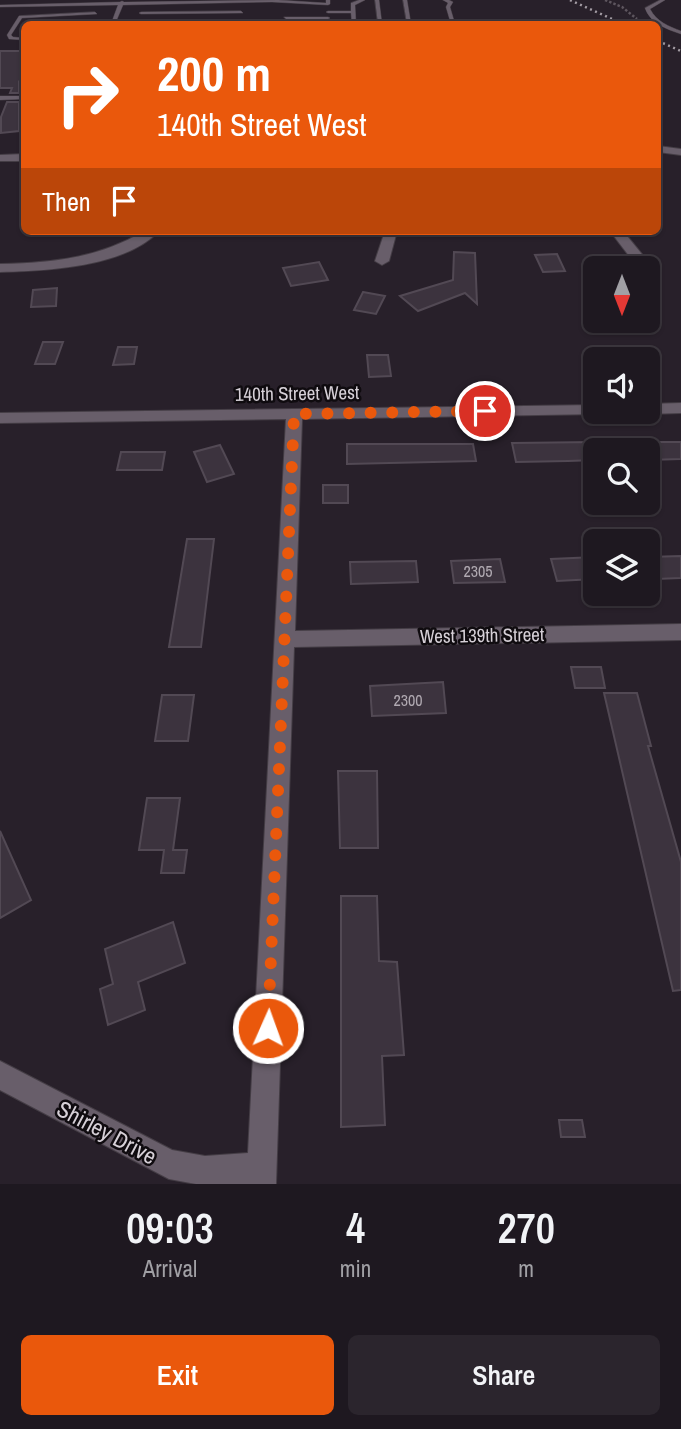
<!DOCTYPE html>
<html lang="en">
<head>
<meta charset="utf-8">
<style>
	:root { --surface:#1e1820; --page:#2b252d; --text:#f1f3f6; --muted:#a1a0a5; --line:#3c373e; --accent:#ea580c }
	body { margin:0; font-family:"Archivo Narrow",sans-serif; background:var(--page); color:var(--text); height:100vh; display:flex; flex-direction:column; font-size:26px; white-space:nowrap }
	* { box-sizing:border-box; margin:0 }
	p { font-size:23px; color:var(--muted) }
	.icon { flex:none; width:38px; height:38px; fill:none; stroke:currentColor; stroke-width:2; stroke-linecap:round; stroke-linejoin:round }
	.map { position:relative; height:1184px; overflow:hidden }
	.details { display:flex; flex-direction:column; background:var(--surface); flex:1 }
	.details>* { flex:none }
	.hud { position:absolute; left:21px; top:21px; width:640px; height:214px; border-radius:10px; box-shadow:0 2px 5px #0004,0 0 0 2px var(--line); background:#ea580c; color:#fff; overflow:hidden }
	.needle { width:46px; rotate:180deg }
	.buttons { position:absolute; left:583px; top:256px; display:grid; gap:14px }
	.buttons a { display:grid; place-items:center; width:77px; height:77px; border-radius:10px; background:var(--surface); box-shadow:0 2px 5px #0004,0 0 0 2px var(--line); font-size:35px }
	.pin { position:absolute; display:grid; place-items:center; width:60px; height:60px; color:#fff; margin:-30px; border:4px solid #fff; border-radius:50%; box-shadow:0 2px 7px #0007 }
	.me { position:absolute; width:77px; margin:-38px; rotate:2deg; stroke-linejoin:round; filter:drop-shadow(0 0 5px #0008) }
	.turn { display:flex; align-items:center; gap:24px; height:147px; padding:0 21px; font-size:32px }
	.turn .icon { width:91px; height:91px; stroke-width:2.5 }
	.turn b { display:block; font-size:49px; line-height:60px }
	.then { display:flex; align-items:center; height:66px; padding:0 21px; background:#0003; gap:14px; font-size:26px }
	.eta { display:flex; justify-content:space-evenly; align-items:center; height:119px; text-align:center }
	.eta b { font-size:42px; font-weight:600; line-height:49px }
	.button { display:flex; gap:14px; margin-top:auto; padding:14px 21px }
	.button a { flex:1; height:80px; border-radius:10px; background:var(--accent); color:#fff; font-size:28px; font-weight:600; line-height:80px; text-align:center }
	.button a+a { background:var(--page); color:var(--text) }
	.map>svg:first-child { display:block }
	.building { fill:#3c333e; stroke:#524954; stroke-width:2 }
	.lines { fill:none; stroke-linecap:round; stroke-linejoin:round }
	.service-casing { stroke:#443d45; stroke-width:1 }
	.minor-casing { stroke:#443d45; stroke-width:2 }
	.path { stroke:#5d555e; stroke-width:2.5; stroke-dasharray:2.5 2; stroke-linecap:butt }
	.service { fill:#685e6a; fill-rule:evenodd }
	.minor { fill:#685e6a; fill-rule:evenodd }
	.rail { stroke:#a49da5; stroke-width:2.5; stroke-dasharray:2 3.5; stroke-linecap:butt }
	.route { stroke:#ea580c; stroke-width:12; stroke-dasharray:0 21.6 }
	.labels { text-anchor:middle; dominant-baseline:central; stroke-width:5; stroke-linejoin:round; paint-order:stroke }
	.number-label { font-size:16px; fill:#b0a9b1 }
	.street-label { font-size:19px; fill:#d6d0d7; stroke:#0f0b0f }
	.near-street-label { font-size:23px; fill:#d6d0d7; stroke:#0f0b0f }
</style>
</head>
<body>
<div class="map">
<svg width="681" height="1184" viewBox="0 0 681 1184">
	<rect width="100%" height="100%" fill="#28202a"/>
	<!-- building -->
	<g class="building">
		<path d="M0,51H24V85L19,82V93H10L12,88H0Z"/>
		<path d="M7,102H19V131L1,133V117Z"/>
		<path d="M454,252L475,253L477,304L465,293L418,311L400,296L453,280Z"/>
		<path d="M557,254L565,271L543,272L535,255Z"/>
		<path d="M319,262L328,280L291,286L283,268Z"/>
		<path d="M57,288L56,306L31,307L33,290Z"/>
		<path d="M363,292L385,296L376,314L354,310Z"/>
		<path d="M43,342H63L55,364H35Z"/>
		<path d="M118,347H137L134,364L113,365Z"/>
		<path d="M367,355H388L391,376L369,377Z"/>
		<path d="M595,442V460L568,461L516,462L512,443Z"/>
		<path d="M648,442H681V459L648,460Z"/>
		<path d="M347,444H473L476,461L347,464Z"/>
		<path d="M220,445L234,474L207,482L194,452Z"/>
		<path d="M121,452H165L162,470H117Z"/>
		<rect x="323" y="485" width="25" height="18"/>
		<path d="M187,539H214L201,647H169Z"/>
		<path d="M681,556V578L656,579L649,557Z"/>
		<path d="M595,557V579L557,581L551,559Z"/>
		<path d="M500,559L505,582L454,583L451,561Z"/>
		<path d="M416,561L418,582L351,584L350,562Z"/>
		<path d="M571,667H601L605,688H575Z"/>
		<path d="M443,682L446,713L372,716L370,686Z"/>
		<path d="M604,693H637L651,746H648L681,862V990L673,991Z"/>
		<path d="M162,695H194L188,741H155Z"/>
		<path d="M338,771H377L378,848H340Z"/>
		<path d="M147,798H180L173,850H187L184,873H161L164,850H139Z"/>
		<path d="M0,831L31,900L0,918Z"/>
		<path d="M341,896H377L379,961L397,962L404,1055L382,1056L385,1125L341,1127Z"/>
		<path d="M173,922L185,963L138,982L145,1010L108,1025L100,989L113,984L105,949Z"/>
		<path d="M559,1120H582L585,1137H561Z"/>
	</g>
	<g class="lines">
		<defs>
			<g id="service">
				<path d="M278,0L326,3V0H330V4L328,5L272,2L123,5L115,24H111L118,5L0,7V5L120,2L122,1L124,2Z"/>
				<path d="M359,0H365L355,5L356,24H352L351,13H328L326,12L328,11H351V3Z"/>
				<path d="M375,0H379L382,24H378Z"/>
				<path d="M403,0H407L411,24H407Z"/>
				<path d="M443,0H449L453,2L450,7L455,24H451L446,7L448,3Z"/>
				<path d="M660,0H665L650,9C657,22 668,26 681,31V34C666,29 650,23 645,8Z"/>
				<path d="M241,11L243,13L141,14L139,13L141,12Z"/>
				<path d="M95,12L97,14L22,18L11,35L13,37L24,38V40L9,39L7,35L19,16Z"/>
				<path d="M284,17H328L330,18L328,19H286Z"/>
				<path d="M0,96H24V99L0,100Z"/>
			</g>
			<g id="minor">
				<path d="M658,146L681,149V155L658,152Z"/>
				<path d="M0,155L24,154V161H0Z"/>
				<path d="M144,231H159C125,267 47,271 0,272V264C52,263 99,258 144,231Z"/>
				<path d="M385,231H397L389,261L382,265L375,261Z"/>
				<path d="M610,231H623L645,258L643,261H633Z"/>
				<path d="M681,403V413L648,414L641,411H648V404Z"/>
				<path d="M595,405V411H602L601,414L302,419L295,631L681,624V640L294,647L276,1184H196L169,1179L0,1090V1061L172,1150L205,1156L248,1153L286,419L0,423V413Z"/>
			</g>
		</defs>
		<!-- service casing -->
		<use href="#service" class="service-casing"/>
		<!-- minor casing -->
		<use href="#minor" class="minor-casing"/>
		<!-- path -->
		<path class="path" d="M605,0L622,7L637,19"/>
		<!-- service -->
		<use href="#service" class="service"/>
		<!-- minor -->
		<use href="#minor" class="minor"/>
		<!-- rail -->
		<g class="rail">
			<path d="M570,0L623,24"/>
			<path d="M658,41L681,51"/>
		</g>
	</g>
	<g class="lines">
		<!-- route -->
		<path class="route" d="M268,1028L294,414L485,411"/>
	</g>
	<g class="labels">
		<!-- number labels -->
		<g class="number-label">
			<text x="478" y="571">2305</text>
			<text x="408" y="700">2300</text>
		</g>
		<!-- street labels -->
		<g class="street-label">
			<text transform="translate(297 393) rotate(-1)">140th Street West</text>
			<text transform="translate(482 635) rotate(-1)">West 139th Street</text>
		</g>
		<!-- near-street labels -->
		<g class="near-street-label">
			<text transform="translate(107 1132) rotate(28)">Shirley Drive</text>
		</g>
	</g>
</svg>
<div class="buttons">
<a><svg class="needle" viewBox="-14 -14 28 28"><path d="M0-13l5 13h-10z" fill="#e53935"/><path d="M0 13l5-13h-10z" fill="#a1a0a5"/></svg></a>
<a><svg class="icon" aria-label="sound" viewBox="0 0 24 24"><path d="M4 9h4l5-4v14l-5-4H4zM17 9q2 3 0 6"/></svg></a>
<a><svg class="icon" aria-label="search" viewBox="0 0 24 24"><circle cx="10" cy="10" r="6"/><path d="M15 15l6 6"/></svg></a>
<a><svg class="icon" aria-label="layers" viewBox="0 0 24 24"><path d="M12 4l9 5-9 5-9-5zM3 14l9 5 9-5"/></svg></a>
</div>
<div class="pin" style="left:485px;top:411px;background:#d93025"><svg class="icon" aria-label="arrive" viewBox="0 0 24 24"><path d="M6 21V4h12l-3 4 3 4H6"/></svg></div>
<svg class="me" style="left:268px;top:1028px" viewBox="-20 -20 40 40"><circle r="17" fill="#ea580c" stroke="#fff" stroke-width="3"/><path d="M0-11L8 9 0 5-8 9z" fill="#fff"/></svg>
<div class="hud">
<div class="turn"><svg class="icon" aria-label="right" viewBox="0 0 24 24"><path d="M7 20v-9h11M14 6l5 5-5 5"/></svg><div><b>200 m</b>140th Street West</div></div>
<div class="then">Then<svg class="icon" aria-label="arrive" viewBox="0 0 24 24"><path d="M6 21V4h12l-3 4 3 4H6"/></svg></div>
</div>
</div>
<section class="details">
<div class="eta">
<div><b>09:03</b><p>Arrival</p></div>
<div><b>4</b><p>min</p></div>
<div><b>270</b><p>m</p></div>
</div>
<div class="button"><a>Exit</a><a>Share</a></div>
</section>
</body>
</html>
